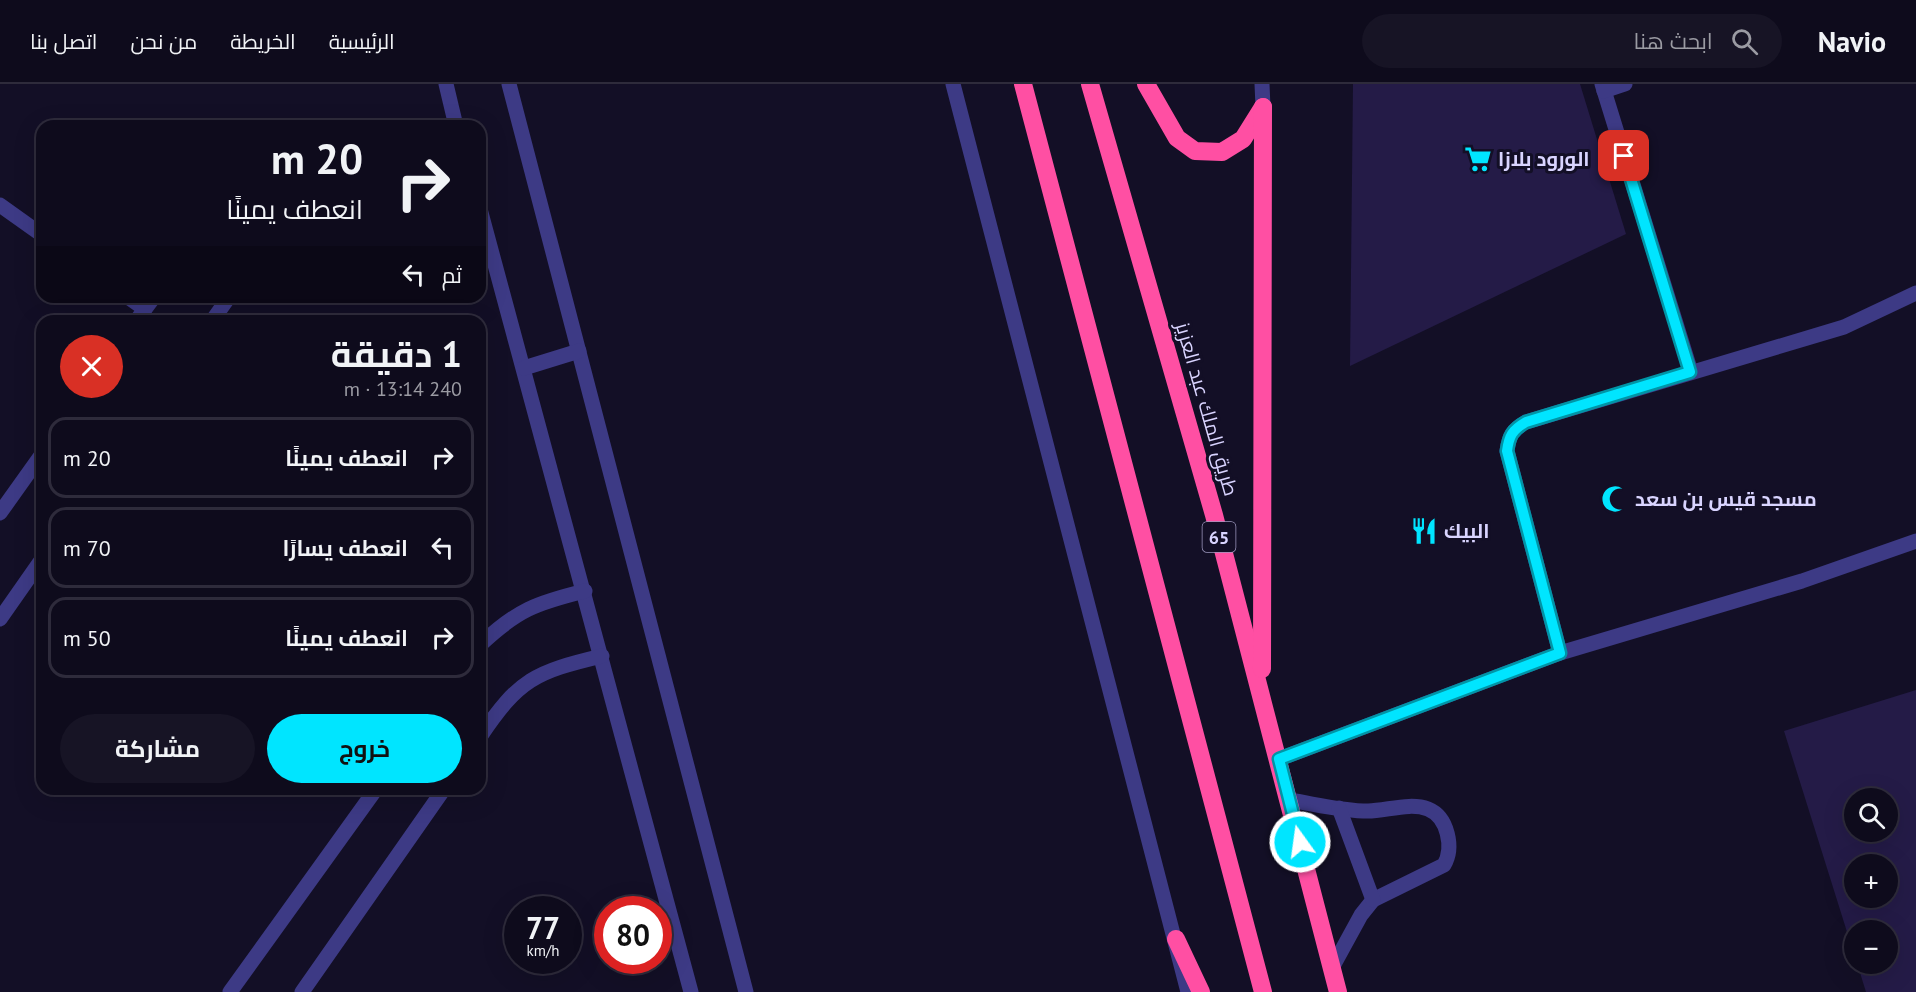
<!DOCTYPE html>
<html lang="ar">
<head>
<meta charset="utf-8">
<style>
	:root { --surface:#0e0b1c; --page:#171425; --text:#f1f3f6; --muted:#9b9ba3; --line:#2e2b3b; --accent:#00e5ff }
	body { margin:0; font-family:"PT Sans",Cairo,sans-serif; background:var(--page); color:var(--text); direction:rtl; height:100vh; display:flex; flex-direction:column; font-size:22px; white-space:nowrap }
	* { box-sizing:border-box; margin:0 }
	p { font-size:20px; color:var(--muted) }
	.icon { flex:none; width:33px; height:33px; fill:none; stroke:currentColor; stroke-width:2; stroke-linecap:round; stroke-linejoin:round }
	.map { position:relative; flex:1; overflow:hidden; direction:ltr }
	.sheet { position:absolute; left:36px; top:231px; width:450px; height:480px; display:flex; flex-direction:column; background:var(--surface); border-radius:18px; box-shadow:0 6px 24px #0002,0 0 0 2px var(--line); direction:rtl }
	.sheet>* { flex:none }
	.banner { position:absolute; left:36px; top:36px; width:450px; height:183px; border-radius:18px; box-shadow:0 6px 24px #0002,0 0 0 2px var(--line); direction:rtl; background:#0e0b1c; color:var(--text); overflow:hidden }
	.tools { position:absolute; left:1844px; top:704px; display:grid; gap:12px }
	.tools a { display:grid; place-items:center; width:54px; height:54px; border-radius:50%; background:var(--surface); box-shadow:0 6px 24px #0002,0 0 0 2px var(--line); font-size:30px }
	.speed { position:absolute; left:504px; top:812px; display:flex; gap:12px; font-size:30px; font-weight:700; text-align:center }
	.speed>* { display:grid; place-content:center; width:78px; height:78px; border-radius:50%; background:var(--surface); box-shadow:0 6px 24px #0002,0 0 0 2px var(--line); line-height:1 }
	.speed small { font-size:15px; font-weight:400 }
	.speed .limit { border:9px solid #d22; background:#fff; color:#111 }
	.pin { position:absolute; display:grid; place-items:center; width:51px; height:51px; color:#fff; margin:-26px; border-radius:12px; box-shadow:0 3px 9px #0006 }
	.me { position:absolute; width:66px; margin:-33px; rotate:346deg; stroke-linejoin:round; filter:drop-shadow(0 0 4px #0008) }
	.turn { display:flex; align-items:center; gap:21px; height:126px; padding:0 24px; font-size:27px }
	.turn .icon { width:78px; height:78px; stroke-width:2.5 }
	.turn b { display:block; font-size:42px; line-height:51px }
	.then { display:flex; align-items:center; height:57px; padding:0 24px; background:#0003; gap:12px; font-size:22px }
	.round { display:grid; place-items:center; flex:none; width:63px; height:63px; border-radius:32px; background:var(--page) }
	.overview { display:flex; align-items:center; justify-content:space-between; height:102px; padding:0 24px }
	h1 { font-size:36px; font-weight:700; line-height:45px }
	.action { display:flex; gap:12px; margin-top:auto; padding:12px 24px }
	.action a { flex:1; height:69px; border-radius:36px; background:var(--accent); color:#111; font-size:24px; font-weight:700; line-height:69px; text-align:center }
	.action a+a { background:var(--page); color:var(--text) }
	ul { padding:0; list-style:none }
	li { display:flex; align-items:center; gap:18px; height:81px; margin:0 12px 9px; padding:0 12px; border:3px solid var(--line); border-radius:18px }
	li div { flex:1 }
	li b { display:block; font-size:22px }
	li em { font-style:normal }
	header { display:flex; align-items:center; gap:36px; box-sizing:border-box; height:84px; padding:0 30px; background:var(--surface); border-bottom:2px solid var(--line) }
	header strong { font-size:28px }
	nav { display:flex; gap:33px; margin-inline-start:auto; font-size:21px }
	.search { width:420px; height:54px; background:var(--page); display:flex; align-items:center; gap:15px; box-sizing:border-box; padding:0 21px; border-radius:33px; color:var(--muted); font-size:22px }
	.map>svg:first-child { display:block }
	.building { fill:#241b47; fill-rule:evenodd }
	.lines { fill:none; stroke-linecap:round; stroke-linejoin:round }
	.minor { stroke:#3d3a85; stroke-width:15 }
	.highway { stroke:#ff4fa3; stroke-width:18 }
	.route-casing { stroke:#0095a6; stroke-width:15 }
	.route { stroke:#00e5ff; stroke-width:10 }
	.labels { text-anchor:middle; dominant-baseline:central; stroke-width:6; stroke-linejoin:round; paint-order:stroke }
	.shield { fill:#130f26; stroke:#9e99be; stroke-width:1.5 }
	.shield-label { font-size:18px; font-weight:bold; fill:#d9d4ff }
	.poi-label { font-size:20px; font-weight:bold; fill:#d9d4ff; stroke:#130f26; text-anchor:start }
	.street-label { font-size:20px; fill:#d9d4ff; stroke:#130f26 }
</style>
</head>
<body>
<header>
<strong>Navio</strong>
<div class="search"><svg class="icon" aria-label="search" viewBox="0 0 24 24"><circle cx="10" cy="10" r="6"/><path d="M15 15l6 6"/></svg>ابحث هنا</div>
<nav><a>الرئيسية</a><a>الخريطة</a><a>من نحن</a><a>اتصل بنا</a></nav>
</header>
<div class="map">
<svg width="1916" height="908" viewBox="0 0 1916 908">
	<rect width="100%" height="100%" fill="#130f26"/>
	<!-- building -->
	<g class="building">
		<path d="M1353,0H1580L1626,150L1350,282Z"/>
		<path d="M1916,606V908H1866L1857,879H1887V846H1854L1853,867L1784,647ZM1854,714H1887V747H1854ZM1854,780H1887V813H1854Z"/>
	</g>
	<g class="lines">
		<!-- minor -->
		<g class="minor">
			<path d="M446,0L456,42"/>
			<path d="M509,0L746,908"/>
			<path d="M953,0L1188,908"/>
			<path d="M1262,0L1263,23"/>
			<path d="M1602,0L1691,288"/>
			<path d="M1604,7L1625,0"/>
			<path d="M0,121L42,151"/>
			<path d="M480,125L691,908"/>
			<path d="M128,213L145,225"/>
			<path d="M136,237L154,213"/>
			<path d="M212,237L229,213"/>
			<path d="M524,284L579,267"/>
			<path d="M0,429L42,370"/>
			<path d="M0,535L42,475"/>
			<path d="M480,561C517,526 536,519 585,507"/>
			<path d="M1560,569L1507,367C1509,352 1512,346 1526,338L1844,243L1916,209"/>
			<path d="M480,653C519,595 535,588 602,572"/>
			<path d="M1279,675L1560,569L1802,497L1916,457"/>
			<path d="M1289,716C1315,720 1341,727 1368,727C1386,727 1410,718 1428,725C1448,733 1454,764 1444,781L1373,816L1361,831L1332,884"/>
			<path d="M1339,724L1373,816"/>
			<path d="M230,908L376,705"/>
			<path d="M302,908L444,705"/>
		</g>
		<!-- highway -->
		<g class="highway">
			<path d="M1023,0L1263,908"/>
			<path d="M1090,0L1214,431L1338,908"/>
			<path d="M1146,0L1177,54L1195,67L1222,68L1243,55L1263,23"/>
			<path d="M1262,585L1263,23"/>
			<path d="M1176,855L1201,908"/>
		</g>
	</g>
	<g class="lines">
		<defs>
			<path id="route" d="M1300,758L1279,675L1560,569L1507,367C1509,352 1512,346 1526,338L1690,288L1624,72"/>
		</defs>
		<!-- route casing -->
		<use href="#route" class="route-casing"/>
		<!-- route -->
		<use href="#route" class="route"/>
	</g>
	<!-- icons -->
	<defs>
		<symbol id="supermarket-bare" viewBox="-9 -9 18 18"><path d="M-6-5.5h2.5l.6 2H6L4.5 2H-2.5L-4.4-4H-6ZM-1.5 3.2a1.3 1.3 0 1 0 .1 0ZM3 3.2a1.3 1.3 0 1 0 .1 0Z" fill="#00e5ff" stroke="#130f26" stroke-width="2.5" paint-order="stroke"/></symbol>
		<symbol id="mosque-bare" viewBox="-9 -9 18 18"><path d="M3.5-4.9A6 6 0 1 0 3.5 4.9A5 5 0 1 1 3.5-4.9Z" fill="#00e5ff" stroke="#130f26" stroke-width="2.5" paint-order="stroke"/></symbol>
		<symbol id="restaurant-bare" viewBox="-9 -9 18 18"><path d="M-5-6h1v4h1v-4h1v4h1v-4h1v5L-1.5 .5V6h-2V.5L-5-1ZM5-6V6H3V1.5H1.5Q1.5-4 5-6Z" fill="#00e5ff" stroke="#130f26" stroke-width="2.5" paint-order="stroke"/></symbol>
	</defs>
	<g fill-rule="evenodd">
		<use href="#supermarket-bare" x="1459" y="56" width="38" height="38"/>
		<use href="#mosque-bare" x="1596" y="396" width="38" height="38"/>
		<use href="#restaurant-bare" x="1405" y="428" width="38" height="38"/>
	</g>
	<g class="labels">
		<!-- shield labels -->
		<rect class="shield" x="1202.5" y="438" width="33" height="30" rx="4.5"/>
		<g class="shield-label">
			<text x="1219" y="453">65</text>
		</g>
		<!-- poi labels -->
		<g class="poi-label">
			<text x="1498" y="75">الورود بلازا</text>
			<text x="1635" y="415">مسجد قيس بن سعد</text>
			<text x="1444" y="447">البيك</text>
		</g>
		<!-- street labels -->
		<g class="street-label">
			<text transform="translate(1207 325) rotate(74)">طريق الملك عبد العزيز</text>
		</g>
	</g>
</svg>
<div class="tools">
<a><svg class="icon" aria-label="search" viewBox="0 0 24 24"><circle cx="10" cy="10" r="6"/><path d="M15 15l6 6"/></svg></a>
<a>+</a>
<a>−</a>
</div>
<div class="speed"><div>77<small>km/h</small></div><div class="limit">80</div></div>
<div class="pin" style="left:1624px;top:72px;background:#d93025"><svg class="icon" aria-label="arrive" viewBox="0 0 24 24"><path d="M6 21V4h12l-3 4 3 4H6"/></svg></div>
<svg class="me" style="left:1300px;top:758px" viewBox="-20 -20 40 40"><circle r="17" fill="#00e5ff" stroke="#fff" stroke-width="3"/><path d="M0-11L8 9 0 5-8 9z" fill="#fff"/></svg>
<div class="banner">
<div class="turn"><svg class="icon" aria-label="right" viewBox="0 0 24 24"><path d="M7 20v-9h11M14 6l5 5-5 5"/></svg><div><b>20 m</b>انعطف يمينًا</div></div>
<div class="then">ثم<svg class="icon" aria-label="left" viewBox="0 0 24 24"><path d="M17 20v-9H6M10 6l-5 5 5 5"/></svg></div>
</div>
<section class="sheet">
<div class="overview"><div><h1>1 دقيقة</h1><p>240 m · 13:14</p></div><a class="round" style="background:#d93025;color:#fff"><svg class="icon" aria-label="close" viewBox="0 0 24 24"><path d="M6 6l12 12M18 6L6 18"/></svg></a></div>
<ul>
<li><svg class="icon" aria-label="right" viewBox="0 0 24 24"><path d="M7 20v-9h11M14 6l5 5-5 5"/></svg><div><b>انعطف يمينًا</b></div><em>20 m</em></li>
<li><svg class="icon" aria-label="left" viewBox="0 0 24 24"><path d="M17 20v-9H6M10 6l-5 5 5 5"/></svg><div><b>انعطف يسارًا</b></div><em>70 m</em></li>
<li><svg class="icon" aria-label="right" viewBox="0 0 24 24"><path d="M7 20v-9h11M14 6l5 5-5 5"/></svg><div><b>انعطف يمينًا</b></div><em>50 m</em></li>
</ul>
<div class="action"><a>خروج</a><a>مشاركة</a></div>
</section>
</div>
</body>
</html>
